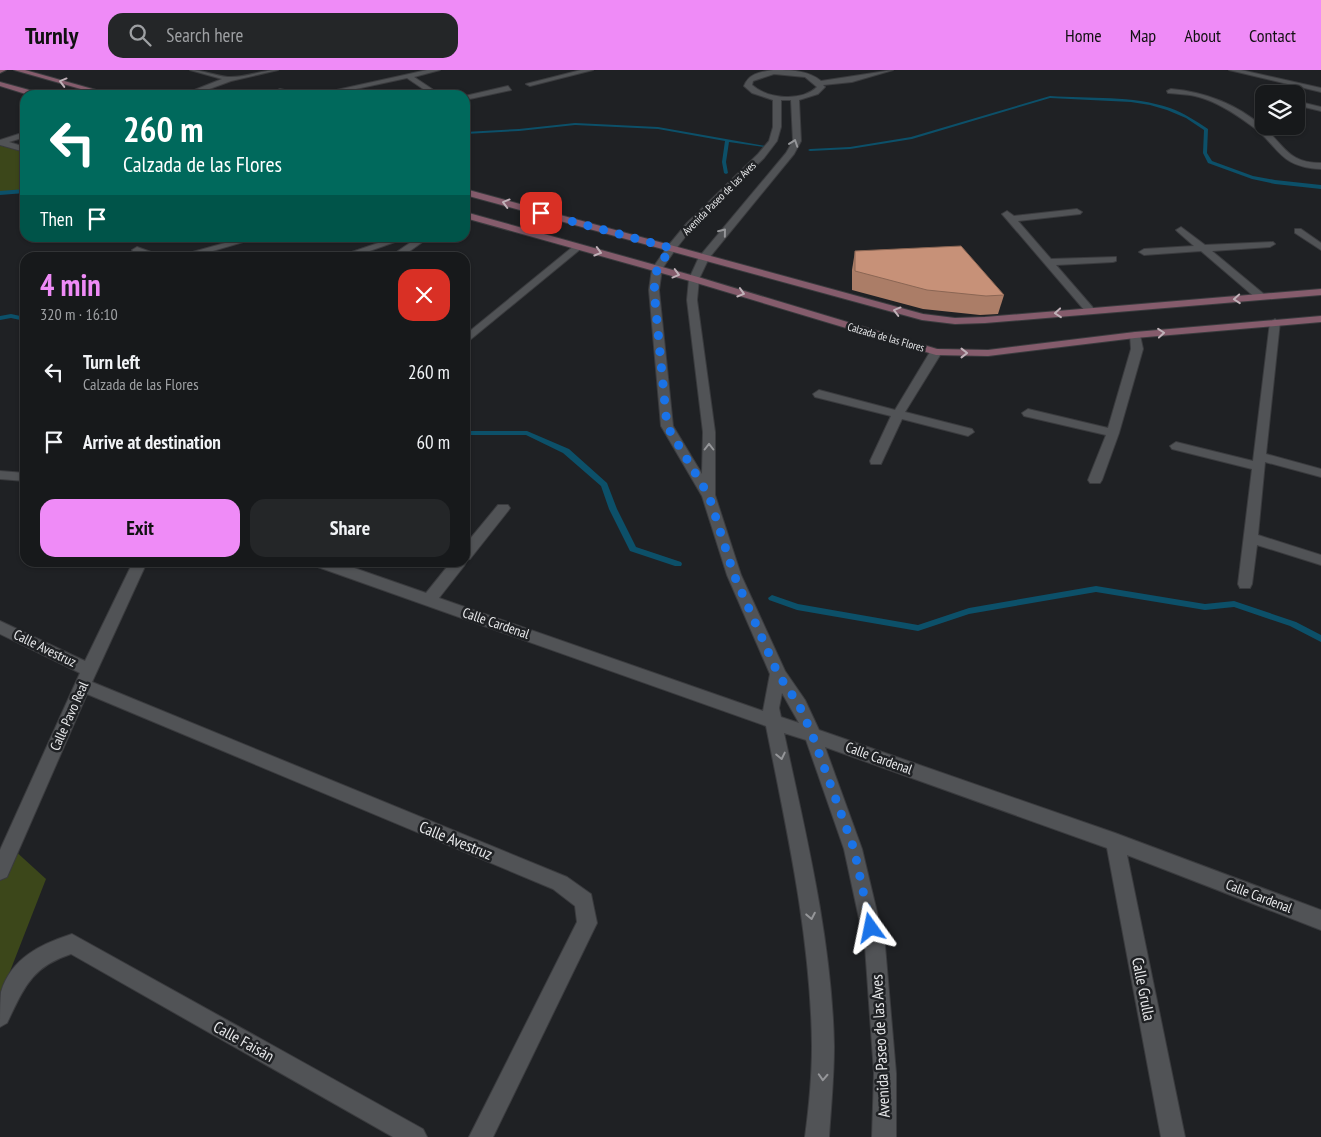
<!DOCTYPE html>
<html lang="en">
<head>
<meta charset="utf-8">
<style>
	:root { --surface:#17191b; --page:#242628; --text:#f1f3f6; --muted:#9ea0a3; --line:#36383a; --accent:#ef8bf7 }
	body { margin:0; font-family:"PT Sans Narrow",sans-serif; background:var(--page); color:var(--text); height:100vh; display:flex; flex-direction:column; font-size:19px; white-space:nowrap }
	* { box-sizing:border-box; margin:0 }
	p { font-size:16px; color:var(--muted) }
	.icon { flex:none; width:28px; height:28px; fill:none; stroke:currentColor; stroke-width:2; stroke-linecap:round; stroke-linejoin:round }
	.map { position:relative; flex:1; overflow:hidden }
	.side { position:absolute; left:20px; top:182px; width:450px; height:315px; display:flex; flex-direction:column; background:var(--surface); border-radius:15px; box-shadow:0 1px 4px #0004,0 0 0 1px var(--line) }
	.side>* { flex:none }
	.banner { position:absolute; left:20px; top:20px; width:450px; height:152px; border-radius:15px; box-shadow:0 1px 4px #0004,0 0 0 1px var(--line); background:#00695c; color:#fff; overflow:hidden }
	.buttons { position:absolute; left:1255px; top:15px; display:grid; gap:10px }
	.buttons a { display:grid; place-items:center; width:50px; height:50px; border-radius:10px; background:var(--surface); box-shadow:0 1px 4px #0004,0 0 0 1px var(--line); font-size:25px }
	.pin { position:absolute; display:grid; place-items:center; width:42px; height:42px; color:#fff; margin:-21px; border-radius:10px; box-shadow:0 2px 8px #0006 }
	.me { position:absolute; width:55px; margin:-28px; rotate:348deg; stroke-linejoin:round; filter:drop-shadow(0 0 4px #0008) }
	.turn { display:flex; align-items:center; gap:18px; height:105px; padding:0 20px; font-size:22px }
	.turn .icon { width:65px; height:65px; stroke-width:2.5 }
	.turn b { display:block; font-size:35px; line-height:42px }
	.then { display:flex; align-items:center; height:48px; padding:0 20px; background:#0003; gap:10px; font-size:19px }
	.round { display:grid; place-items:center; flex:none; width:52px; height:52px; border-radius:15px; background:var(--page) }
	.overview { display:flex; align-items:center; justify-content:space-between; height:85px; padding:0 20px }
	h1 { font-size:30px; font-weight:800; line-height:38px; color:var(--accent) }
	.button { display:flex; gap:10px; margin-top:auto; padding:10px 20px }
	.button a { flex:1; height:58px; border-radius:15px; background:var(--accent); color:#111; font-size:20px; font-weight:800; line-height:58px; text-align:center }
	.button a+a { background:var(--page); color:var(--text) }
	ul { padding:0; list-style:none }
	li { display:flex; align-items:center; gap:15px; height:70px; padding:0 20px }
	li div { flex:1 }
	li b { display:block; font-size:19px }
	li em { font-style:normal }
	header { display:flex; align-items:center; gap:30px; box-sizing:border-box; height:70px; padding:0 25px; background:var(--accent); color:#111 }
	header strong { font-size:24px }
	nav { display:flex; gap:28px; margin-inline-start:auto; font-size:18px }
	.search { width:350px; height:45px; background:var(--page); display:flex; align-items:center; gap:12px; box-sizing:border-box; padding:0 18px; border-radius:15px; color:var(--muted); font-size:19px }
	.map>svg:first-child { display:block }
	.green { fill:#3c471a }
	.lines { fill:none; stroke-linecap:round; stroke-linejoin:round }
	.stream { fill:#0c5069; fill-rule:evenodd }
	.street-casing { stroke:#3a3b3e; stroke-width:2 }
	.secondary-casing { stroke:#3a3b3e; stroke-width:2 }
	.street { fill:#515356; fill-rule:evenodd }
	.secondary { fill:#855c6c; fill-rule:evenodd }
	.wall { fill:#ab7d67 }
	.building { fill:#c79178; stroke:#8b6654 }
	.oneway { stroke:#c0b1b8 }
	.oneway2 { stroke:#959699 }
	.route { stroke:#1a73e8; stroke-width:9; stroke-dasharray:0 16.2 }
	.labels { text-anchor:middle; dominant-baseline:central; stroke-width:5; stroke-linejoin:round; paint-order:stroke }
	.far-street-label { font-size:11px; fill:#e8e9eb; stroke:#1f2124 }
	.street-label { font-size:14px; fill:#e8e9eb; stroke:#1f2124 }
	.near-street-label { font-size:16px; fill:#e8e9eb; stroke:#1f2124 }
</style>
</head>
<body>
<header>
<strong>Turnly</strong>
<div class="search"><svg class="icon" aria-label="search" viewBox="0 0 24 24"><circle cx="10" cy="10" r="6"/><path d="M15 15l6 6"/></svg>Search here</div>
<nav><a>Home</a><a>Map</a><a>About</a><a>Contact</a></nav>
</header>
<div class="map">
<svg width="1321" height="1067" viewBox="0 0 1321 1067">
	<rect width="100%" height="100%" fill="#1f2124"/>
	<!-- green -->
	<g class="green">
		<path d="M0,75L25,82V121L0,123Z"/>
		<path d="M12,778L46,809L0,927V797Z"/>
	</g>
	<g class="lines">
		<!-- stream -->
		<g class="stream">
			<path d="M1050,26C1090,29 1132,25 1170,38C1184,43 1196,51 1208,59L1207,83L1212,91L1253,106L1275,110L1321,115V119L1275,114L1252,109L1208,93L1203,83L1204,60L1186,48L1167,40L1150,35L1131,32L1050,28L912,69L850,79L810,81L808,80L810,79L850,77L911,67Z"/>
			<path d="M575,53L658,57L766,76L764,77L729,72L726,92L728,103L726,104L724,103L722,92L725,71L658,59L575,55L519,61L465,64V62L519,59Z"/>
			<path d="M25,119V123L0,125V121Z"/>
			<path d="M11,244L25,247V251L11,248L0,250V246Z"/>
			<path d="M465,361H527L569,379L607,413L617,439L636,477L681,492L682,494L681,496H675L630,481L609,439L601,416L563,383L526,365H465Z"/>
			<path d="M1096,516L1205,534L1234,531L1296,552L1321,565V572L1290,556L1234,537L1205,540L1096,522L969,544L918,561L797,540L769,530L768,528L772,525L798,534L918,555L969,538Z"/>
		</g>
		<defs>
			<g id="street">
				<path d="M190,0C203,0 215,6 228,7C244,8 262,0 278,0L231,11L193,25H182L222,9Z"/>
				<path d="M427,0H440L414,7L441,25H432L407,8L328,25H314Z"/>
				<path d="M581,0H593L530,16L526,14Z"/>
				<path d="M773,0C790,0 808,0 821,11L893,0L852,12L823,15L825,17L818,24L799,30L801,71L794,84L709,188L699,209L697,230L715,362V425L741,505L785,601L805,630L819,660L1115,763L1321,840V860L1127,785L1185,1067H1161L1107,778L825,677L862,779L885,876L896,1003V1067H872L874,1003L865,876L844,779L806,670L784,663C806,765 832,871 834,976C834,1007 831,1037 829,1067H805C809,1037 812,1007 812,976C811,868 787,761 766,656L315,496L313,492H337L426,523L451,492H465V475L498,435H508L510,438L508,441L470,489L465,490L466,492L464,496L439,528L763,641L770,604L727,505L702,426L661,356L649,220L652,199L668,176L687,153L758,84L769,71L773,57V30L752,23L744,16C749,3 761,2 773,0ZM774,4L805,7L817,17C801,32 768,29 752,15L753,11ZM781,30H791L793,71L786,83L699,187L689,209L687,230L703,362L702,404L673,356L659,220L662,199L675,180L693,157L764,88L777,71L781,57ZM782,623L799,653L781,647L779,638Z"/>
				<path d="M1229,0H1241L1321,18V22Z"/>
				<path d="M508,16L511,20L465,30V26Z"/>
				<path d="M280,19L307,25L277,23L276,21Z"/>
				<path d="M1171,19C1205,22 1236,34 1262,56C1285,75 1287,93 1321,93V99C1277,97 1280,75 1249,54C1234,43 1214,30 1195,26C1186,24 1177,24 1168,23L1167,21Z"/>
				<path d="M1296,31L1321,37V41L1296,35Z"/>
				<path d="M25,62V67L9,72L25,77V82L0,75V70Z"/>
				<path d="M1077,139L1082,142L1080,144L1018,151L1051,189L1116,187V191L1113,192L1056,195L1095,240L1090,243L1086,242L1002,144L1007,141L1014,146Z"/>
				<path d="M1181,157L1205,175L1273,172L1275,174L1270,177L1212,181L1265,225V229H1257L1201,181L1144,185L1139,182L1144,179L1194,176L1178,162L1176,160Z"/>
				<path d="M1295,159H1301L1321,173V180L1295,163Z"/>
				<path d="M243,168H257L189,188H171Z"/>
				<path d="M393,168H406L350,188H334Z"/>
				<path d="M417,168H428L400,188H388Z"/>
				<path d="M575,175L583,177L465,274V265Z"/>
				<path d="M137,177L162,186L164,188H148L134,182L132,180Z"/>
				<path d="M1275,249L1280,252L1266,384L1321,399V407L1265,392L1258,465L1321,485V495L1257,475L1252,514L1250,518H1240L1238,514L1252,399L1172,379L1170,376L1176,372L1253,391L1270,252Z"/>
				<path d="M1135,262L1140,265L1143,279L1119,363L1102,410L1100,413H1090L1088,410L1106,365L1024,346L1022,343L1028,339L1108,358L1131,279L1130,265Z"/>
				<path d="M936,279L942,282L905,342L972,359L974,362L968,366L902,349L881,394H871L870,391L891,346L815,327L813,324L819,320L895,340L930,282Z"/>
				<path d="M0,401L25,403V411L0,409Z"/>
				<path d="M133,492H147L92,612L567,807L591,824L597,853L493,1067H469L577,852L575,836L553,819L87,624L7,807L0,810V780L80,603L0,564V551L85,591Z"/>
				<path d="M72,864L423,1059L427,1067H393L71,884C31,897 24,918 7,953L0,957C0,946 0,932 1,922C11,888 41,874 72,864Z"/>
			</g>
			<g id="secondary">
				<path d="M0,0H6L0,3Z"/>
				<path d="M14,0H25L114,25H102Z"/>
				<path d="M0,12L40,23L41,25H29L0,16Z"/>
				<path d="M465,119L923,244L955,248L985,247L1321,219V225L985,253L955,254L922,250L465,125Z"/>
				<path d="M465,142L698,207L937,279L988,280L1135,262L1321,246V252L1135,268L988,286L936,285L690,211L465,148Z"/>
			</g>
		</defs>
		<!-- street casing -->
		<use href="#street" class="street-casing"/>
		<!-- secondary casing -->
		<use href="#secondary" class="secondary-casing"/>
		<!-- street -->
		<use href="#street" class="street"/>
		<!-- secondary -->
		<use href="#secondary" class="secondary"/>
	</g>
	<!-- wall -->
	<path class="wall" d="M855,181L1004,225L998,244L980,245L923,239L852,220V200Z"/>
	<!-- building -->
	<path class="building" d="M961,176L1004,225L986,226L927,220L855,201V181Z"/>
	<!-- one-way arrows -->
	<defs><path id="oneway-chevron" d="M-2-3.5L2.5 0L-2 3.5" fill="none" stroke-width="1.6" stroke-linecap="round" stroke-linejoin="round" transform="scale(1.25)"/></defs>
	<g class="oneway">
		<use href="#oneway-chevron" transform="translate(63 12) rotate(-165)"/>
		<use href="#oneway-chevron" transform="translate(506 133) rotate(-165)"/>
		<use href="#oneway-chevron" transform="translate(598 182) rotate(16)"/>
		<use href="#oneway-chevron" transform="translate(676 204) rotate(15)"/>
		<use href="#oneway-chevron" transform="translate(741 223) rotate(17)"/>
		<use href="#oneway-chevron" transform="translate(1237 229) rotate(176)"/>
		<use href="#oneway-chevron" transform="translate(897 241) rotate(-165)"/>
		<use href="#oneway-chevron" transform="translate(1058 243) rotate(175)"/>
		<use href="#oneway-chevron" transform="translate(1161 263) rotate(-5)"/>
		<use href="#oneway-chevron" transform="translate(964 283)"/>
	</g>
	<g class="oneway2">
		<use href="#oneway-chevron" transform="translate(794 73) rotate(-71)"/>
		<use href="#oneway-chevron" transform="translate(723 162) rotate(-51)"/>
		<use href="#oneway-chevron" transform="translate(709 377) rotate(-90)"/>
		<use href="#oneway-chevron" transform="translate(781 686) rotate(78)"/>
		<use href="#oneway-chevron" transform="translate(811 846) rotate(79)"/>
		<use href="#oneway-chevron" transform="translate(823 1007) rotate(93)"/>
	</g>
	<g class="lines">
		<!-- route -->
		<path class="route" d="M541,143L671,178L657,199L654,220L667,356L709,426L734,505L778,604L799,635L812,664L854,779L871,858"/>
	</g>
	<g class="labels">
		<!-- far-street labels -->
		<g class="far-street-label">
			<text transform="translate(719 128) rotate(-45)">Avenida Paseo de las Aves</text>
			<text transform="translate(886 267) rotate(16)">Calzada de las Flores</text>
		</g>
		<!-- street labels -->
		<g class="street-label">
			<text transform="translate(496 553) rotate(19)">Calle Cardenal</text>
			<text transform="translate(45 578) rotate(26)">Calle Avestruz</text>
			<text transform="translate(69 646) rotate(-66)">Calle Pavo Real</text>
			<text transform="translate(879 688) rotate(20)">Calle Cardenal</text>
			<text transform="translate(1259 826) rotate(21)">Calle Cardenal</text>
		</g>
		<!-- near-street labels -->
		<g class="near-street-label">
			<text transform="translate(456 770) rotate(22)">Calle Avestruz</text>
			<text transform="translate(1144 919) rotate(79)">Calle Grulla</text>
			<text transform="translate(244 971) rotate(29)">Calle Faisán</text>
			<text transform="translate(880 976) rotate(-93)">Avenida Paseo de las Aves</text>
		</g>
	</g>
</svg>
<div class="buttons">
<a><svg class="icon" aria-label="layers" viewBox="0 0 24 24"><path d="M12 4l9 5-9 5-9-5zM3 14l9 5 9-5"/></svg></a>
</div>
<div class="pin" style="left:541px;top:143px;background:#d93025"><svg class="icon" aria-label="arrive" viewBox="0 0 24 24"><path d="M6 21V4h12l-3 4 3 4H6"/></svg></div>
<svg class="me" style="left:871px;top:858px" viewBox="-20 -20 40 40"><path d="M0-17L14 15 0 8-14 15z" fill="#1a73e8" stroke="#fff" stroke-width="4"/></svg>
<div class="banner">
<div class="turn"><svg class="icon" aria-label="left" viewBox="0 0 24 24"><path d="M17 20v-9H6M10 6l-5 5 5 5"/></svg><div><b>260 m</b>Calzada de las Flores</div></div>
<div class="then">Then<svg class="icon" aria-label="arrive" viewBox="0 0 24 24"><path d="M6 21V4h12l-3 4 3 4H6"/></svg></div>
</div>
<section class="side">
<div class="overview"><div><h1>4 min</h1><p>320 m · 16:10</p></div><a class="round" style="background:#d93025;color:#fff"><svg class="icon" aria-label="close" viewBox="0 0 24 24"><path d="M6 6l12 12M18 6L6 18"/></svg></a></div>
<ul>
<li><svg class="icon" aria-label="left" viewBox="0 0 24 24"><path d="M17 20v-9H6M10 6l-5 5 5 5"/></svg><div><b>Turn left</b><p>Calzada de las Flores</p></div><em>260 m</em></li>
<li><svg class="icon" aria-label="arrive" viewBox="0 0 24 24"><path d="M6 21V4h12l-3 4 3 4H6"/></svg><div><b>Arrive at destination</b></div><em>60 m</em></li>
</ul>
<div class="button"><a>Exit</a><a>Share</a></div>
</section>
</div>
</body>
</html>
